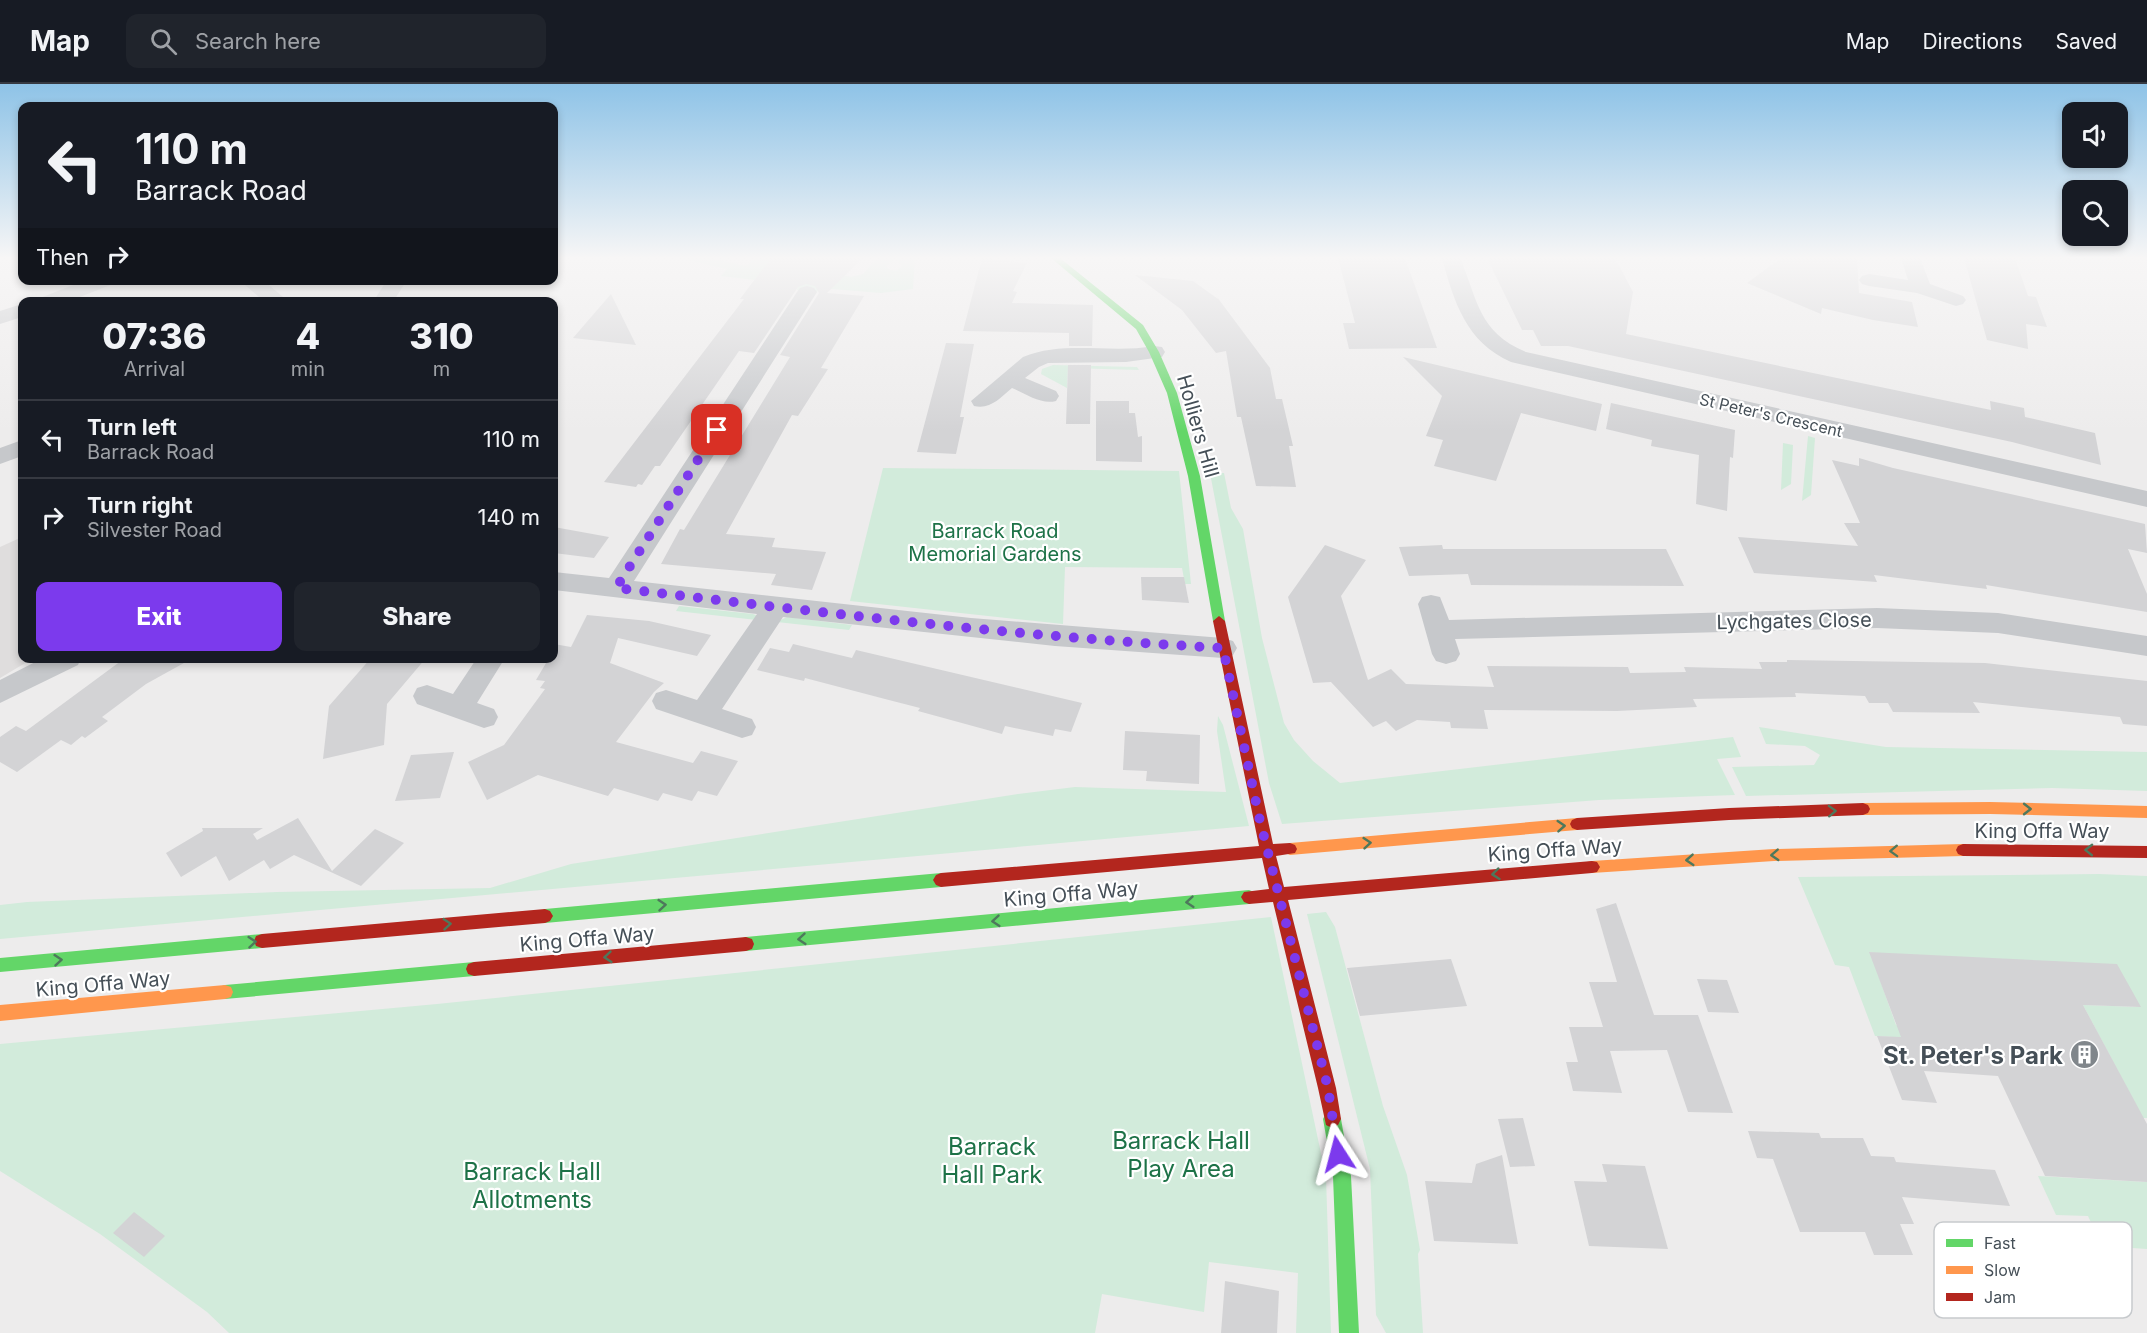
<!DOCTYPE html>
<html lang="en">
<head>
<meta charset="utf-8">
<style>
	:root { --surface:#171b24; --page:#20242c; --text:#f1f3f6; --muted:#9ea1a6; --line:#363941; --accent:#7c3aed }
	body { margin:0; font-family:Inter,sans-serif; background:var(--page); color:var(--text); height:100vh; display:flex; flex-direction:column; font-size:22px; white-space:nowrap }
	* { box-sizing:border-box; margin:0 }
	p { font-size:20px; color:var(--muted) }
	.icon { flex:none; width:33px; height:33px; fill:none; stroke:currentColor; stroke-width:2; stroke-linecap:round; stroke-linejoin:round }
	.map { position:relative; flex:1; overflow:hidden }
	.sheet { position:absolute; left:18px; top:213px; width:540px; height:366px; display:flex; flex-direction:column; background:var(--surface); border-radius:12px; box-shadow:0 3px 9px #0003 }
	.sheet>* { flex:none }
	.hud { position:absolute; left:18px; top:18px; width:540px; height:183px; border-radius:12px; box-shadow:0 3px 9px #0003; background:#171b24; color:var(--text); overflow:hidden }
	.buttons { position:absolute; left:2062px; top:18px; display:grid; gap:12px }
	.buttons a { display:grid; place-items:center; width:66px; height:66px; border-radius:12px; background:var(--surface); box-shadow:0 3px 9px #0003; font-size:30px }
	.pin { position:absolute; display:grid; place-items:center; width:51px; height:51px; color:#fff; margin:-26px; border-radius:12px; box-shadow:0 3px 9px #0006 }
	.me { position:absolute; width:66px; margin:-33px; rotate:351deg; stroke-linejoin:round; filter:drop-shadow(0 0 4px #0008) }
	.turn { display:flex; align-items:center; gap:21px; height:126px; padding:0 18px; font-size:27px }
	.turn .icon { width:78px; height:78px; stroke-width:2.5 }
	.turn b { display:block; font-size:42px; line-height:51px }
	.then { display:flex; align-items:center; height:57px; padding:0 18px; background:#0003; gap:12px; font-size:22px }
	.eta { display:flex; justify-content:space-evenly; align-items:center; height:102px; text-align:center }
	.eta b { font-size:36px; font-weight:800; line-height:42px }
	.primary-button { display:flex; gap:12px; margin-top:auto; padding:12px 18px }
	.primary-button a { flex:1; height:69px; border-radius:12px; background:var(--accent); color:#fff; font-size:24px; font-weight:800; line-height:69px; text-align:center }
	.primary-button a+a { background:var(--page); color:var(--text) }
	ul { padding:0; list-style:none }
	li { display:flex; align-items:center; gap:18px; height:78px; padding:0 18px; border-top:2px solid var(--line) }
	li div { flex:1 }
	li b { display:block; font-size:22px }
	li em { font-style:normal }
	header { display:flex; align-items:center; gap:36px; box-sizing:border-box; height:84px; padding:0 30px; background:var(--surface); border-bottom:2px solid var(--line) }
	header strong { font-size:28px }
	nav { display:flex; gap:33px; margin-inline-start:auto; font-size:21px }
	.search { width:420px; height:54px; background:var(--page); display:flex; align-items:center; gap:15px; box-sizing:border-box; padding:0 21px; border-radius:12px; color:var(--muted); font-size:22px }
	.map>svg:first-child { display:block }
	.education { fill:#dfdddd }
	.green { fill:#d2ebdb }
	.building { fill:#d3d3d5 }
	.lines { fill:none; stroke-linecap:round; stroke-linejoin:round }
	.street { fill:#c6c8cb; fill-rule:evenodd }
	.fast { fill:#63d668; fill-rule:evenodd }
	.slow { fill:#ff974d; fill-rule:evenodd }
	.jam { fill:#b3261e; fill-rule:evenodd }
	.oneway { stroke:#4e785c }
	.route { stroke:#7c3aed; stroke-width:10; stroke-dasharray:0 18 }
	.labels { text-anchor:middle; dominant-baseline:central; stroke-width:4.5; stroke-linejoin:round; paint-order:stroke }
	.far-street-label { font-size:16px; fill:#454f57; stroke:#fff }
	.street-label { font-size:20px; fill:#454f57; stroke:#fff }
	.park-label { font-size:20px; fill:#1d7247; stroke:#fff }
	.near-poi-label { font-size:24px; font-weight:bold; fill:#454f57; stroke:#fff; text-anchor:end }
	.near-park-label { font-size:24px; fill:#1d7247; stroke:#fff }
	.key { fill:#fff; stroke:#c7cacd; stroke-width:1.5 }
	.key-label { font-size:16px; fill:#454f57 }
</style>
</head>
<body>
<header>
<strong>Map</strong>
<div class="search"><svg class="icon" aria-label="search" viewBox="0 0 24 24"><circle cx="10" cy="10" r="6"/><path d="M15 15l6 6"/></svg>Search here</div>
<nav><a>Map</a><a>Directions</a><a>Saved</a></nav>
</header>
<div class="map">
<svg width="2147" height="1249" viewBox="0 0 2147 1249">
	<rect width="100%" height="100%" fill="#edecec"/>
	<!-- education -->
	<path class="education" d="M22,453V574L32,575L0,594V463Z"/>
	<!-- green -->
	<g class="green">
		<path d="M679,174H710L746,182L756,174H796L790,179L851,193L863,190L877,174H893V177L887,182L888,185L896,187L902,182L898,177L899,174H915L913,205L881,209L820,204L817,208L797,206L798,201L721,192L727,185Z"/>
		<path d="M1053,281L1137,283L1139,286L1068,284L1067,304L1041,290L1042,285Z"/>
		<path d="M1808,352L1815,354L1811,411L1802,417Z"/>
		<path d="M1783,359L1793,361L1791,400L1781,406Z"/>
		<path d="M883,384L1179,387L1191,500H1185L1182,484L1065,483L1063,540L850,517Z"/>
		<path d="M1210,389H1224L1231,424L1243,445L1262,554L1284,639L1294,656L1313,677L1340,699L1733,653L1741,673L1717,675L1735,711L1599,716L1282,740L1269,699Z"/>
		<path d="M679,522L753,530L758,532L757,536L676,527Z"/>
		<path d="M787,533L852,541L849,546L777,538Z"/>
		<path d="M1218,632L1223,641L1249,742L0,855V821L27,818L277,808L490,804L571,780L1018,710L1075,703L1226,708L1217,647Z"/>
		<path d="M1759,643L1886,663L2147,668V707L2052,704L1746,712L1732,683L1814,681L1820,671L1805,662L1766,660Z"/>
		<path d="M2099,790L2147,792V1034H2143L2083,921L2140,923L1870,868L1896,941L1948,956L1875,952L1849,883L1835,881L1798,793Z"/>
		<path d="M1326,828L1335,843L1383,1022L1407,1091L1420,1166L1418,1170L1423,1249H1386L1376,1231L1370,1085L1307,830Z"/>
		<path d="M1271,833L1326,1093L1331,1249H1296L1298,1189L1209,1178L1204,1228L1102,1210L1095,1249H229L207,1228L100,1150L0,1087V960L437,920Z"/>
		<path d="M2038,1092L2147,1098V1165L2102,1162L2088,1132L2056,1131Z"/>
	</g>
	<!-- building -->
	<g class="building">
		<path d="M771,174H863L827,209L864,212L821,284L828,285L798,332L792,331L726,450L775,454L772,463L826,468L812,506L771,501L776,490L661,480L680,445L684,446L790,273L780,271L819,209L815,202L806,200L798,203L754,269L739,267L660,382H655L642,401L638,400L636,403L604,398L744,215H740Z"/>
		<path d="M982,174L1027,179L1013,207L1017,208L1012,219L1093,221L1092,262H1069V249L963,247Z"/>
		<path d="M1338,174H1405L1437,264L1349,265L1343,239H1355Z"/>
		<path d="M1487,174H1615L1633,208L1626,250L1991,326L1990,317L2024,324L2025,333L2095,349L2101,381L2012,358L1568,262H1541L1533,246H1522Z"/>
		<path d="M1781,174H1857L1859,209L1912,218L1918,243L1873,236L1822,224L1821,230L1747,199Z"/>
		<path d="M1964,174H2015L2028,212L2036,213L2047,243L2026,240L2028,265L1987,256Z"/>
		<path d="M1135,191L1193,197L1218,215L1217,213L1270,284L1276,315H1282L1293,362H1289L1296,403L1256,402L1241,333H1237L1226,267L1216,269L1182,226Z"/>
		<path d="M611,210L636,261L573,254Z"/>
		<path d="M946,259L974,260L960,333H964L956,370L917,368Z"/>
		<path d="M1403,273L1602,320L1596,347L1521,329L1496,397L1434,382L1443,356L1426,352L1442,312Z"/>
		<path d="M1068,281H1091L1090,340H1066Z"/>
		<path d="M1096,317H1129V329H1135L1138,353L1142,352V378L1096,377Z"/>
		<path d="M1611,319L1735,346L1733,374L1730,373L1727,427L1696,420L1699,371L1651,362L1652,356L1606,345Z"/>
		<path d="M1859,374L1893,384L2145,440L2147,469L2128,465L2147,510V528L1986,501L1987,505L1874,491L1877,498L1754,489L1738,453L1858,462L1844,439H1860L1832,376L1859,382Z"/>
		<path d="M554,443L609,453L594,474L554,469Z"/>
		<path d="M1325,461L1366,476L1341,512L1368,596L1391,585L1406,600L1494,603L1487,582L1628,583L1630,589L1686,588L1684,583L1762,585L1759,578H1787V576L1985,579L2147,597V642L2123,640L2120,633L1973,618L1980,629L1893,628L1888,619H1869L1865,612L1795,609L1796,613L1693,615L1697,623L1617,627L1484,626L1488,645L1451,644L1450,638L1417,636L1396,647L1386,637L1373,643L1331,598L1313,599L1288,513Z"/>
		<path d="M1442,461L1443,465H1666L1684,502L1471,501L1468,490L1409,492L1399,463Z"/>
		<path d="M1141,493H1184L1189,519L1142,516Z"/>
		<path d="M587,531L649,537L711,551L697,572L618,554L610,579L664,599L654,608L616,658L693,679L701,667L738,677L717,712L698,707L692,717L663,709L658,717L614,704L608,712L538,691L487,716L468,678L504,661L545,605L540,604L545,597L536,596L549,574H554V560L571,563Z"/>
		<path d="M793,560L852,574L856,566L1082,619L1071,648L1055,645L1053,652L1005,642L1002,650L918,627L920,624L885,615L805,594L804,597L757,586L770,564L789,568Z"/>
		<path d="M125,574H193L146,600L102,633L108,637L85,654L82,652L71,661L61,656L17,688L0,678V653L16,642L26,647Z"/>
		<path d="M371,574H426L387,620L384,661L323,675L329,622Z"/>
		<path d="M1125,647L1200,651L1199,700L1146,697L1147,687L1123,686Z"/>
		<path d="M454,668L440,714L395,717L411,671Z"/>
		<path d="M298,734L332,787L375,745L404,759L361,802L294,771L270,785L264,776L229,797L216,772L181,793L166,769L203,747L202,744H263L253,750L257,756Z"/>
		<path d="M1616,819L1654,931H1698L1733,1029L1688,1028L1667,966L1610,967L1622,1009L1573,1007L1566,978H1578L1569,943H1603L1589,898H1617L1596,825Z"/>
		<path d="M1869,868L2117,880L2141,923L2083,921L2147,1040V1098L2045,1092L1998,992L1924,987L1937,1019L1902,1016L1877,952L1901,953Z"/>
		<path d="M1451,875L1467,922L1360,932L1347,884Z"/>
		<path d="M1697,895L1727,896L1739,929L1708,928Z"/>
		<path d="M1523,1034L1535,1082L1510,1083L1498,1035Z"/>
		<path d="M1748,1047L1819,1049L1821,1054H1863L1871,1072L1894,1073L1896,1078L1995,1086L2010,1122L1902,1113L1914,1140H1900L1913,1171H1874L1865,1148H1800L1773,1075L1757,1074Z"/>
		<path d="M1502,1071L1518,1160L1434,1157L1425,1097L1472,1099L1476,1080Z"/>
		<path d="M1602,1080L1645,1082L1668,1165L1589,1162L1574,1097L1607,1098Z"/>
		<path d="M134,1128L165,1152L144,1173L113,1149Z"/>
		<path d="M1225,1197L1279,1207L1277,1249H1221Z"/>
	</g>
	<g class="lines">
		<!-- street -->
		<g class="street">
			<path d="M1442,174H1460C1478,216 1478,248 1526,268L2147,407V423L1511,278C1466,258 1454,218 1442,174Z"/>
			<path d="M1901,174H1920L1930,200L1963,212L1966,216L1963,220L1956,222L1917,209L1869,202L1862,200L1859,196L1862,192L1869,190L1908,196Z"/>
			<path d="M86,196H116L113,200L67,218H37L40,214Z"/>
			<path d="M239,196H263L289,218H265Z"/>
			<path d="M387,196H407L393,218H373Z"/>
			<path d="M807,202L814,204L817,208L634,497L971,534L1223,554L1233,557L1237,564L1233,571L1223,574L1055,562L783,533L722,625L752,635L756,643L752,651L742,654L656,625L652,617L656,609L666,606L697,616L757,530L554,506V488L609,494L797,208L800,204Z"/>
			<path d="M22,220V233L0,240V227Z"/>
			<path d="M1154,262L1162,263L1165,268L1162,273L1126,278L1048,279L1039,283L1025,294L1056,307L1059,312L1056,317C1041,321 1026,310 1012,304C1000,314 990,326 974,322L971,317L1023,273C1064,256 1111,270 1154,262Z"/>
			<path d="M22,356V372L0,380V364Z"/>
			<path d="M1431,511L1440,513L1449,536L1877,524L1998,529L2147,552V572L1998,549L1877,544L1455,555L1460,570L1456,577L1446,580L1436,577L1432,570L1418,520L1422,513Z"/>
			<path d="M43,574H81L78,581L0,619V596Z"/>
			<path d="M477,574H505L477,619L494,625L498,633L494,641L484,644L417,620L413,612L417,604L427,601L453,610Z"/>
		</g>
		<!-- fast -->
		<g class="fast">
			<path d="M1051,174H1060L1143,241L1159,268L1177,309L1200,392L1225,537L1223,540L1219,542L1213,537L1188,392L1167,309L1149,268L1136,245Z"/>
			<path d="M941,789L946,791L949,796L946,801L941,803L545,839L540,837L537,832L540,827L545,825Z"/>
			<path d="M1249,806L1254,808L1257,813L1254,818L1249,820L746,867L740,865L738,860L740,855L746,853Z"/>
			<path d="M262,850L268,852L270,857L268,862L262,864L0,888V874Z"/>
			<path d="M474,878L480,880L482,885L480,890L474,892L225,915L219,913L217,908L219,903L225,901Z"/>
			<path d="M1332,1026L1338,1029L1341,1035L1351,1092L1359,1249H1339L1333,1092L1323,1035L1326,1029Z"/>
		</g>
		<!-- slow -->
		<g class="slow">
			<path d="M1990,718L2147,722V734L1990,730L1863,731L1858,729L1856,725L1858,721L1863,719Z"/>
			<path d="M1577,734L1582,736L1584,740L1582,744L1577,746L1290,771L1285,769L1283,765L1285,761L1290,759Z"/>
			<path d="M1963,760L1968,762L1970,766L1968,770L1963,772L1774,777L1592,789L1587,788L1584,783L1587,778L1592,777L1774,765Z"/>
			<path d="M225,901L231,903L233,908L231,913L225,915L0,937V921Z"/>
		</g>
		<!-- jam -->
		<g class="jam">
			<path d="M1219,532L1225,537L1273,760L1290,759L1295,761L1297,765L1295,769L1276,772L1284,803L1592,777L1597,778L1600,783L1597,788L1592,789L1288,816L1336,1004L1341,1035L1338,1041L1332,1044L1326,1041L1318,1004L1273,818L1249,820L1244,818L1241,813L1244,808L1269,805L1262,774L941,803L936,801L933,796L936,791L941,789L1259,762L1213,537Z"/>
			<path d="M1863,719L1868,721L1870,725L1868,729L1863,731L1729,736L1577,746L1572,744L1570,740L1572,736L1577,734L1729,724Z"/>
			<path d="M1963,760L2147,762V774L1963,772L1958,770L1956,766L1958,762Z"/>
			<path d="M545,825L550,827L553,832L550,837L545,839L262,864L256,862L254,857L256,852L262,850Z"/>
			<path d="M746,853L752,855L754,860L752,865L746,867L474,892L468,890L466,885L468,880L474,878Z"/>
		</g>
	</g>
	<!-- one-way arrows -->
	<defs><path id="oneway-chevron" d="M-2-3.5L2.5 0L-2 3.5" fill="none" stroke-width="1.6" stroke-linecap="round" stroke-linejoin="round" transform="scale(1.5)"/></defs>
	<g class="oneway">
		<use href="#oneway-chevron" transform="translate(2027 725)"/>
		<use href="#oneway-chevron" transform="translate(1832 727) rotate(-2)"/>
		<use href="#oneway-chevron" transform="translate(1561 742) rotate(-4)"/>
		<use href="#oneway-chevron" transform="translate(1367 759) rotate(-5)"/>
		<use href="#oneway-chevron" transform="translate(2089 766) rotate(-179)"/>
		<use href="#oneway-chevron" transform="translate(1894 767) rotate(178)"/>
		<use href="#oneway-chevron" transform="translate(1775 771) rotate(177)"/>
		<use href="#oneway-chevron" transform="translate(1690 776) rotate(176)"/>
		<use href="#oneway-chevron" transform="translate(1496 790) rotate(174)"/>
		<use href="#oneway-chevron" transform="translate(1190 818) rotate(175)"/>
		<use href="#oneway-chevron" transform="translate(662 821) rotate(-5)"/>
		<use href="#oneway-chevron" transform="translate(996 837) rotate(175)"/>
		<use href="#oneway-chevron" transform="translate(447 840) rotate(-5)"/>
		<use href="#oneway-chevron" transform="translate(802 855) rotate(175)"/>
		<use href="#oneway-chevron" transform="translate(252 858) rotate(-5)"/>
		<use href="#oneway-chevron" transform="translate(608 873) rotate(175)"/>
		<use href="#oneway-chevron" transform="translate(58 876) rotate(-5)"/>
	</g>
	<!-- sky -->
	<linearGradient id="sky" x2="0" y2="1"><stop stop-color="#8ec3e7"/><stop offset="0.5" stop-color="#f7f6f6"/><stop offset="1" stop-color="#f7f6f6" stop-opacity="0"/></linearGradient>
	<rect width="2147" height="348" fill="url(#sky)"/>
	<g class="lines">
		<!-- route -->
		<path class="route" d="M717,346L616,504C818,528 1020,553 1223,564L1260,737L1328,1004L1338,1070"/>
	</g>
	<!-- icons -->
	<defs>
		<symbol id="building-disc" viewBox="-11 -11 22 22"><circle r="9.5" fill="#80868b" stroke="#fff"/><path d="M-4-6H4V6H1V3H-1V6H-4ZM-2.5-4.3h1.7v1.8h-1.7ZM.8-4.3h1.7v1.8H.8ZM-2.5-1h1.7V.8h-1.7ZM.8-1h1.7V.8H.8Z" fill="#fff"/></symbol>
	</defs>
	<g fill-rule="evenodd">
		<use href="#building-disc" x="2068" y="954" width="33" height="33"/>
	</g>
	<g class="labels">
		<!-- far-street labels -->
		<g class="far-street-label">
			<text transform="translate(1771 331) rotate(13)">St Peter's Crescent</text>
		</g>
		<!-- street labels -->
		<g class="street-label">
			<text transform="translate(1198 342) rotate(74)">Holliers Hill</text>
			<text transform="translate(1794 537) rotate(-1)">Lychgates Close</text>
			<text x="2042" y="747">King Offa Way</text>
			<text transform="translate(1555 766) rotate(-4)">King Offa Way</text>
			<text transform="translate(1071 810) rotate(-5)">King Offa Way</text>
			<text transform="translate(587 855) rotate(-5)">King Offa Way</text>
			<text transform="translate(103 900) rotate(-5)">King Offa Way</text>
		</g>
		<!-- park labels -->
		<g class="park-label">
			<text x="995" y="447">Barrack Road<tspan x="995" dy="23">Memorial Gardens</tspan></text>
		</g>
		<!-- near-poi labels -->
		<g class="near-poi-label">
			<text x="2063" y="971">St. Peter's Park</text>
		</g>
		<!-- near-park labels -->
		<g class="near-park-label">
			<text x="1181" y="1056">Barrack Hall<tspan x="1181" dy="28">Play Area</tspan></text>
			<text x="992" y="1062">Barrack<tspan x="992" dy="28">Hall Park</tspan></text>
			<text x="532" y="1087">Barrack Hall<tspan x="532" dy="28">Allotments</tspan></text>
		</g>
	</g>
	<!-- legend -->
	<rect x="1934" y="1138" width="198" height="96" rx="9" class="key"/>
	<rect x="1946" y="1155" width="27" height="8" fill="#63d668"/>
	<rect x="1946" y="1182" width="27" height="8" fill="#ff974d"/>
	<rect x="1946" y="1209" width="27" height="8" fill="#b3261e"/>
	<g class="key-label">
		<text x="1984" y="1165">Fast</text>
		<text x="1984" y="1192">Slow</text>
		<text x="1984" y="1219">Jam</text>
	</g>
</svg>
<div class="buttons">
<a><svg class="icon" aria-label="sound" viewBox="0 0 24 24"><path d="M4 9h4l5-4v14l-5-4H4zM17 9q2 3 0 6"/></svg></a>
<a><svg class="icon" aria-label="search" viewBox="0 0 24 24"><circle cx="10" cy="10" r="6"/><path d="M15 15l6 6"/></svg></a>
</div>
<div class="pin" style="left:717px;top:346px;background:#d93025"><svg class="icon" aria-label="arrive" viewBox="0 0 24 24"><path d="M6 21V4h12l-3 4 3 4H6"/></svg></div>
<svg class="me" style="left:1338px;top:1070px" viewBox="-20 -20 40 40"><path d="M0-17L14 15 0 8-14 15z" fill="#7c3aed" stroke="#fff" stroke-width="4"/></svg>
<div class="hud">
<div class="turn"><svg class="icon" aria-label="left" viewBox="0 0 24 24"><path d="M17 20v-9H6M10 6l-5 5 5 5"/></svg><div><b>110 m</b>Barrack Road</div></div>
<div class="then">Then<svg class="icon" aria-label="right" viewBox="0 0 24 24"><path d="M7 20v-9h11M14 6l5 5-5 5"/></svg></div>
</div>
<section class="sheet">
<div class="eta">
<div><b>07:36</b><p>Arrival</p></div>
<div><b>4</b><p>min</p></div>
<div><b>310</b><p>m</p></div>
</div>
<ul>
<li><svg class="icon" aria-label="left" viewBox="0 0 24 24"><path d="M17 20v-9H6M10 6l-5 5 5 5"/></svg><div><b>Turn left</b><p>Barrack Road</p></div><em>110 m</em></li>
<li><svg class="icon" aria-label="right" viewBox="0 0 24 24"><path d="M7 20v-9h11M14 6l5 5-5 5"/></svg><div><b>Turn right</b><p>Silvester Road</p></div><em>140 m</em></li>
</ul>
<div class="primary-button"><a>Exit</a><a>Share</a></div>
</section>
</div>
</body>
</html>
